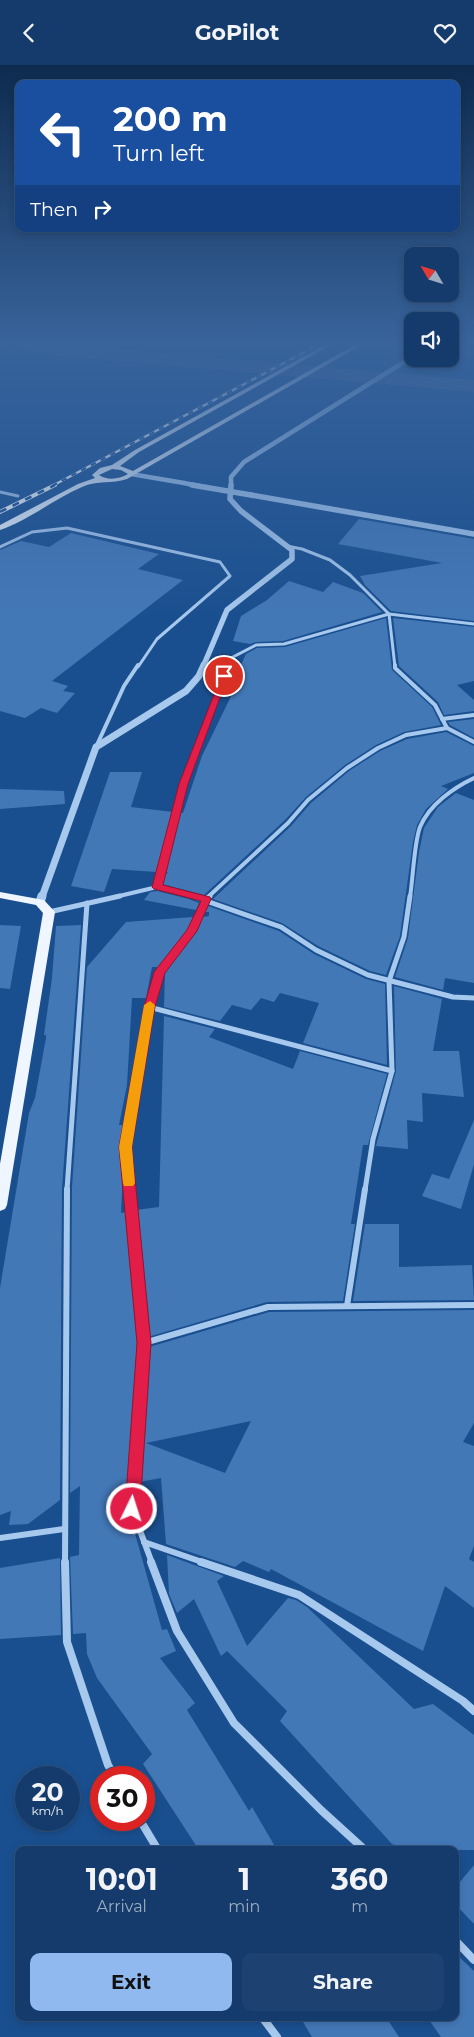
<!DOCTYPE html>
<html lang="en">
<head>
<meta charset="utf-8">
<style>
	:root { --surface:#143b6b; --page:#1d4271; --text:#f1f3f6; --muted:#9dadc1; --line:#33557e; --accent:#90b9f0 }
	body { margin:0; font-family:Montserrat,sans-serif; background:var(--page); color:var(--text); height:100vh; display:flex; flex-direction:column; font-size:19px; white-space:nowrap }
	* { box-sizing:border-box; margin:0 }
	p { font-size:16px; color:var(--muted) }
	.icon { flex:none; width:28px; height:28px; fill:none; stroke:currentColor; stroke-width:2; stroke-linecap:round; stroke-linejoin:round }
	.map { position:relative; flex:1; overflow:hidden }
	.details { position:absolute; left:15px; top:1781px; width:444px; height:175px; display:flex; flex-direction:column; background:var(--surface); border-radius:10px; box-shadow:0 2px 8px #0003,0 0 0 1px var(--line) }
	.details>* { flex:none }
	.banner { position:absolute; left:15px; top:15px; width:445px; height:152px; border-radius:10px; box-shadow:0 2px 8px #0003,0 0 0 1px var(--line); background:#1a4fa0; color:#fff; overflow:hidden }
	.needle { width:32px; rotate:309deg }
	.buttons { position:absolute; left:404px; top:182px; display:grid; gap:10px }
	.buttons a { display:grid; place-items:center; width:55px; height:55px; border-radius:10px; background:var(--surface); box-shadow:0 2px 8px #0003,0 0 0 1px var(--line); font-size:25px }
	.speed { position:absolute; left:15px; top:1701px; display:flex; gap:10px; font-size:25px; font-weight:700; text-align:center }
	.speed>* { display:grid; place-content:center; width:65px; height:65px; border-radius:50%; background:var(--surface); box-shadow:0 2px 8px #0003,0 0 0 1px var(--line); line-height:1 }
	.speed small { font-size:12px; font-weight:400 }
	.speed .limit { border:8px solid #d22; background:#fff; color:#111 }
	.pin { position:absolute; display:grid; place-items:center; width:42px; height:42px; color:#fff; margin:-21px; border:2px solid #fff; border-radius:50%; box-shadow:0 1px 5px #0007 }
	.me { position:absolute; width:55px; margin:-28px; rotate:4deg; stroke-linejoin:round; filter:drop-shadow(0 0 4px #0008) }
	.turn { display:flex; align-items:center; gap:18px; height:105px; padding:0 15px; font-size:22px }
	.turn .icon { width:65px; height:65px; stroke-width:2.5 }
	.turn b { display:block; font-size:35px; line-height:42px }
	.then { display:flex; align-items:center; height:48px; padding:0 15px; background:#0003; gap:10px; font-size:19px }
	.eta { display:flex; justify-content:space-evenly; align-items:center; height:85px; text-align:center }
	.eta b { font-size:30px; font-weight:700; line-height:35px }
	.action { display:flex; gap:10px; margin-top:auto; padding:10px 15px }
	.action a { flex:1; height:58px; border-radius:10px; background:var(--accent); color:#111; font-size:20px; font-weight:700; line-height:58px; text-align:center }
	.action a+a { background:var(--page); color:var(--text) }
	header { display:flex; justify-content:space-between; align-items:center; height:65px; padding:0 15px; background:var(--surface); font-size:22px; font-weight:700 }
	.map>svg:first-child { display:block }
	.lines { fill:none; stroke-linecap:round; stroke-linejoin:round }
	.river { fill:#3b6290; fill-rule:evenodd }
	.building { fill:#4378b7; fill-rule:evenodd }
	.minor-far4 { stroke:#a8c9ee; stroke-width:3 }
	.minor-far3 { stroke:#a8c9ee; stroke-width:4 }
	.minor-far2 { stroke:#a8c9ee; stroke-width:5 }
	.minor-far1 { stroke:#a8c9ee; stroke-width:6 }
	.minor { stroke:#a8c9ee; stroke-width:8 }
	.tertiary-far3 { stroke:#a8c9ee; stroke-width:4.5 }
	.tertiary-far2 { stroke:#a8c9ee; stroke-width:5.5 }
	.tertiary-far1 { stroke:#a8c9ee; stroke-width:7 }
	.tertiary { stroke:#a8c9ee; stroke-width:9 }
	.primary { fill:#eff6ff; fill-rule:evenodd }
	.rail-far1-casing { stroke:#fff; stroke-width:2.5 }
	.rail-casing { stroke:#fff; stroke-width:4 }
	.rail-far1 { stroke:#1a4f8f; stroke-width:2; stroke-dasharray:5.5; stroke-linecap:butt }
	.rail { stroke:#1a4f8f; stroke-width:2.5; stroke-dasharray:7; stroke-linecap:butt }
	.tertiary-bridge-far1 { stroke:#a8c9ee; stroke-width:4.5 }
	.tertiary-bridge { stroke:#a8c9ee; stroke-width:5.5 }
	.route { fill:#e11d48; stroke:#92132f }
	.slow { fill:#f59e0b }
</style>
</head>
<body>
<header><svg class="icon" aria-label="back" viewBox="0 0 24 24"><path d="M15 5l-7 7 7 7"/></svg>GoPilot<svg class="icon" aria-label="heart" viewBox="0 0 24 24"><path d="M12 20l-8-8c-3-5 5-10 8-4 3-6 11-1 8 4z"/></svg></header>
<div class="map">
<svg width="474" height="1972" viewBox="0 0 474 1972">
	<rect width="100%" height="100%" fill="#1a4f8f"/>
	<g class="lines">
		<!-- river -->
		<path class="river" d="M8,278H44L474,315V327L51,290L11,282Z"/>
	</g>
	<!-- building -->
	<g class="building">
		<path d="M359,454L474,474V556L391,546L365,520L360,511L442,498L338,479Z"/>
		<path d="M71,468L159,489L138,504L183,515L52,616L68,621L63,626L75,628L57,648L41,643L25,653L0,646V485L21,476L49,482Z"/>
		<path d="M289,516L323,527L333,517L363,528L382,547L283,576L256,577L250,579L233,576L241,551L267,535Z"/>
		<path d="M386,553L392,605L432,642L441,660L404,667L376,680L345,700L306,732L285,755L204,830L162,819L163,812L168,807H165L180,748H183L202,691L234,625L230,624L246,589L257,583L285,582Z"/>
		<path d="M393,553L474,562V616L457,620L474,635V646L444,650L438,637L399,601Z"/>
		<path d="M474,654V673L450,660L448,657Z"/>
		<path d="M446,667L474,681V708L441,721L448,724L426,744L417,760L413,777L400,871L386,910L370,906L318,881L282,858L213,834L291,761L311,738L349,706L380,686L407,674Z"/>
		<path d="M110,707H142L131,742L173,747L157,807L112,804L104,827L71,821Z"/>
		<path d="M0,724L64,726L65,739L0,744Z"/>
		<path d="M456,728L474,735V918L445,913L443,925L395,912L408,873L419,787L424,763L438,742Z"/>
		<path d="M157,826L189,834L199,838L196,845L144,835L150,827Z"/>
		<path d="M208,841L279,866L314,889L366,914L385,919L387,1000L303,978L319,938L280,928L274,937L261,933L251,945L232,940L220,956L164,942L165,907L196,868L203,852L209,851V847H205Z"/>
		<path d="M193,852L188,864L158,902H152L146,933H132L127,1020L119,1060H124L121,1082L123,1106L121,1148L126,1147L139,1278L129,1420H126L127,1440L162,1565L167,1564L176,1586L160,1593L195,1638L187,1645L249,1746L252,1742L277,1785H199L143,1699L152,1689L97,1613L87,1589L86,1568L73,1569L70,1492L79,1490L80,1421L70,1428L72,1122L87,902L126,857Z"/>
		<path d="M0,860L21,861L10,924L0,923Z"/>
		<path d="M81,860L62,1124L60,1435L28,1459L9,1460L11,1446L0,1450V1223L29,1048L35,1033L46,973V970H44L52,913L56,861Z"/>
		<path d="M394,921L442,934L433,986H459L464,1032L422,1028L423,1057L407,1055L408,1084L376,1081L396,1006Z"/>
		<path d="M164,951L215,964L209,972L293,1004L300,986L387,1009L368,1080H363L351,1159H355L343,1236L267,1237L148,1272L136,1145L159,1142Z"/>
		<path d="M474,1055V1099L461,1144L422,1131L432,1109L449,1114Z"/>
		<path d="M365,1159H399V1202L472,1200L474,1235L353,1236Z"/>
		<path d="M474,1245V1358L463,1377L474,1381V1481L469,1494L474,1497V1543L445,1521L423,1586L271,1504L269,1507L243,1496L235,1502L166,1479L161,1413L139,1417L149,1282L269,1247ZM251,1356L225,1408L146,1378Z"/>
		<path d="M167,1490L224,1511L217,1516L247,1581L288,1533L296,1535L307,1542L414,1644L433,1639L474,1670V1785H405L392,1779L280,1656L287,1646L227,1586L221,1591L194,1534L177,1548L169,1529Z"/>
		<path d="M60,1493L61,1570L0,1574V1503Z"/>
		<path d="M474,1800V1859L455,1839V1823Z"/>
		<path d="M455,1888L474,1906V1972H441L427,1952H455Z"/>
		<path d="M300,1952H386L399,1972H312Z"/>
	</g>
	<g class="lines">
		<!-- minor-far4 -->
		<g class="minor-far4">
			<path d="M0,427L18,431"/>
			<path d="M287,481L302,484L330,495L350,510L389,549L395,602"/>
			<path d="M0,482L32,467L67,463L220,497L230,511L157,574L138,602"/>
			<path d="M228,602L231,593L256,580L284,579L389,549L474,559"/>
		</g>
		<!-- minor-far3 -->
		<g class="minor-far3">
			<path d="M395,600V603L435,640L447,663"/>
			<path d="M442,654L474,650"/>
			<path d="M96,682L124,621L138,600"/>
			<path d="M157,822L184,719L228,600"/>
			<path d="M115,832L157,822L197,832"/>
			<path d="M208,832L288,758L308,735L347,703L378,683L406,670L447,663L474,677"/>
			<path d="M410,832C413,814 414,778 420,762C429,740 453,723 474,713"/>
		</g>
		<!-- minor-far2 -->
		<g class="minor-far2">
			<path d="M192,831L281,862L316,885L368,910L453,932L474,933"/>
			<path d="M49,847L120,831"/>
			<path d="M149,942L392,1006"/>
			<path d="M67,1125L87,838"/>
			<path d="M129,1125L125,1082L149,942L160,907L192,866L206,834L210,831"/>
			<path d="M365,1125L373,1074L392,1006L389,916L404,872L410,831"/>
		</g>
		<!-- minor-far1 -->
		<g class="minor-far1">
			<path d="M129,1124L144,1278L132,1444L152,1498"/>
			<path d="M347,1241L365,1124"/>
			<path d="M144,1278L268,1242L474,1240"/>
			<path d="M0,1473L64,1464"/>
			<path d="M144,1477L205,1498"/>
			<path d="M65,1498L67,1124"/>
		</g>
		<!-- minor -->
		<g class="minor">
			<path d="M65,1497L67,1577L108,1700L115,1712"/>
			<path d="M151,1497L177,1566L234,1658L321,1745L365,1785"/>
			<path d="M201,1497L299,1530L463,1636L474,1646"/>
			<path d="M140,1755L158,1785"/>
			<path d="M455,1875L474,1895"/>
			<path d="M262,1952L277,1972"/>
		</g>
		<!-- tertiary-far3 -->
		<g class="tertiary-far3">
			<path d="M131,409L184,418"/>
			<path d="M231,421V412L244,397L412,292"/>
		</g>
		<!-- tertiary-far2 -->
		<g class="tertiary-far2">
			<path d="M251,430L474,469"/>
			<path d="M203,602L227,545L292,494V485L241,446L230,434L231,420"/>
		</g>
		<!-- tertiary-far1 -->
		<path class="tertiary-far1" d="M42,832L96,682L186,626L199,611L204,600"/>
		<!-- tertiary -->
		<path class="tertiary" d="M40,837L42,831"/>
		<!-- primary -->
		<g class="primary">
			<path d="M328,278H335L139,387L120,401L133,406L358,278H365L127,414C112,419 97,415 82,422C54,434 29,455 0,465V460L78,419L95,413L92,410L100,403L112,400L135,385ZM112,404L121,405L128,409C119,414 108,416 99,410Z"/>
			<path d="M0,827L44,835L55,847L7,1140L5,1144L0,1146V1099L43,848L36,840L0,833Z"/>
		</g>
		<defs>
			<path id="rail-far1" d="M52,421L322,278"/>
			<path id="rail" d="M0,447L55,420"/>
		</defs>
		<!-- rail-far1 casing -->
		<use href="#rail-far1" class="rail-far1-casing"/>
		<!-- rail casing -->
		<use href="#rail" class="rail-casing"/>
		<!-- rail-far1 -->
		<use href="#rail-far1" class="rail-far1"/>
		<!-- rail -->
		<use href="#rail" class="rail"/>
		<!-- tertiary-bridge-far1 -->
		<path class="tertiary-bridge-far1" d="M184,418L199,421"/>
		<!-- tertiary-bridge -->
		<path class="tertiary-bridge" d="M192,420L251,430"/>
	</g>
	<!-- sky -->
	<linearGradient id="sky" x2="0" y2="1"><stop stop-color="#0e2b4f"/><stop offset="0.5" stop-color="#38639b"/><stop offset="1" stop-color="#38639b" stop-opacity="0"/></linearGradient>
	<rect width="474" height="554" fill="url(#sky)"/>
	<!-- route -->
	<path class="route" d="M222,609L228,611L188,719L163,820L210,832L211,834L197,866L165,908L155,942L132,1082L151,1278L140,1444L138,1450L132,1452L127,1450L125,1444L137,1278L119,1082L144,942L154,907L187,865L201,836L154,824L152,822L179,719Z"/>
	<!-- slow -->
	<path class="slow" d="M150,936L155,940L132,1082L135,1118L133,1121H124L123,1118L119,1082L144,940Z"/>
</svg>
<div class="buttons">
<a><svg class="needle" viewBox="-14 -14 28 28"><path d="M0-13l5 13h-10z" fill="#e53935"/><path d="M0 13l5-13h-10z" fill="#9dadc1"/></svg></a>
<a><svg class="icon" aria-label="sound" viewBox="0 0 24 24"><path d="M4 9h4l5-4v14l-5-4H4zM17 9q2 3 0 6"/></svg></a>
</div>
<div class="speed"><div>20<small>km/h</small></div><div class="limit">30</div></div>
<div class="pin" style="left:224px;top:611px;background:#d93025"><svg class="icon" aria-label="arrive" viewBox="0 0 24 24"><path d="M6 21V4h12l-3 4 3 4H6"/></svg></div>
<svg class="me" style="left:132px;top:1444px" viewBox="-20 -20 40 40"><circle r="17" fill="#e11d48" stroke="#fff" stroke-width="3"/><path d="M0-11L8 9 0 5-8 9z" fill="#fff"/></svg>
<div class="banner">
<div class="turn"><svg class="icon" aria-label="left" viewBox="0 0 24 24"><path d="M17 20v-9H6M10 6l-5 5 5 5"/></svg><div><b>200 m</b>Turn left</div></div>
<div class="then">Then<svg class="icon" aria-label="right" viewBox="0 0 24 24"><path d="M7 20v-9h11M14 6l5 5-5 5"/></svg></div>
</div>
<section class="details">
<div class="eta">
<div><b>10:01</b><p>Arrival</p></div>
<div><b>1</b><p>min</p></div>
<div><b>360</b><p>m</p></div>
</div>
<div class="action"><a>Exit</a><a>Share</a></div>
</section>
</div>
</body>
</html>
